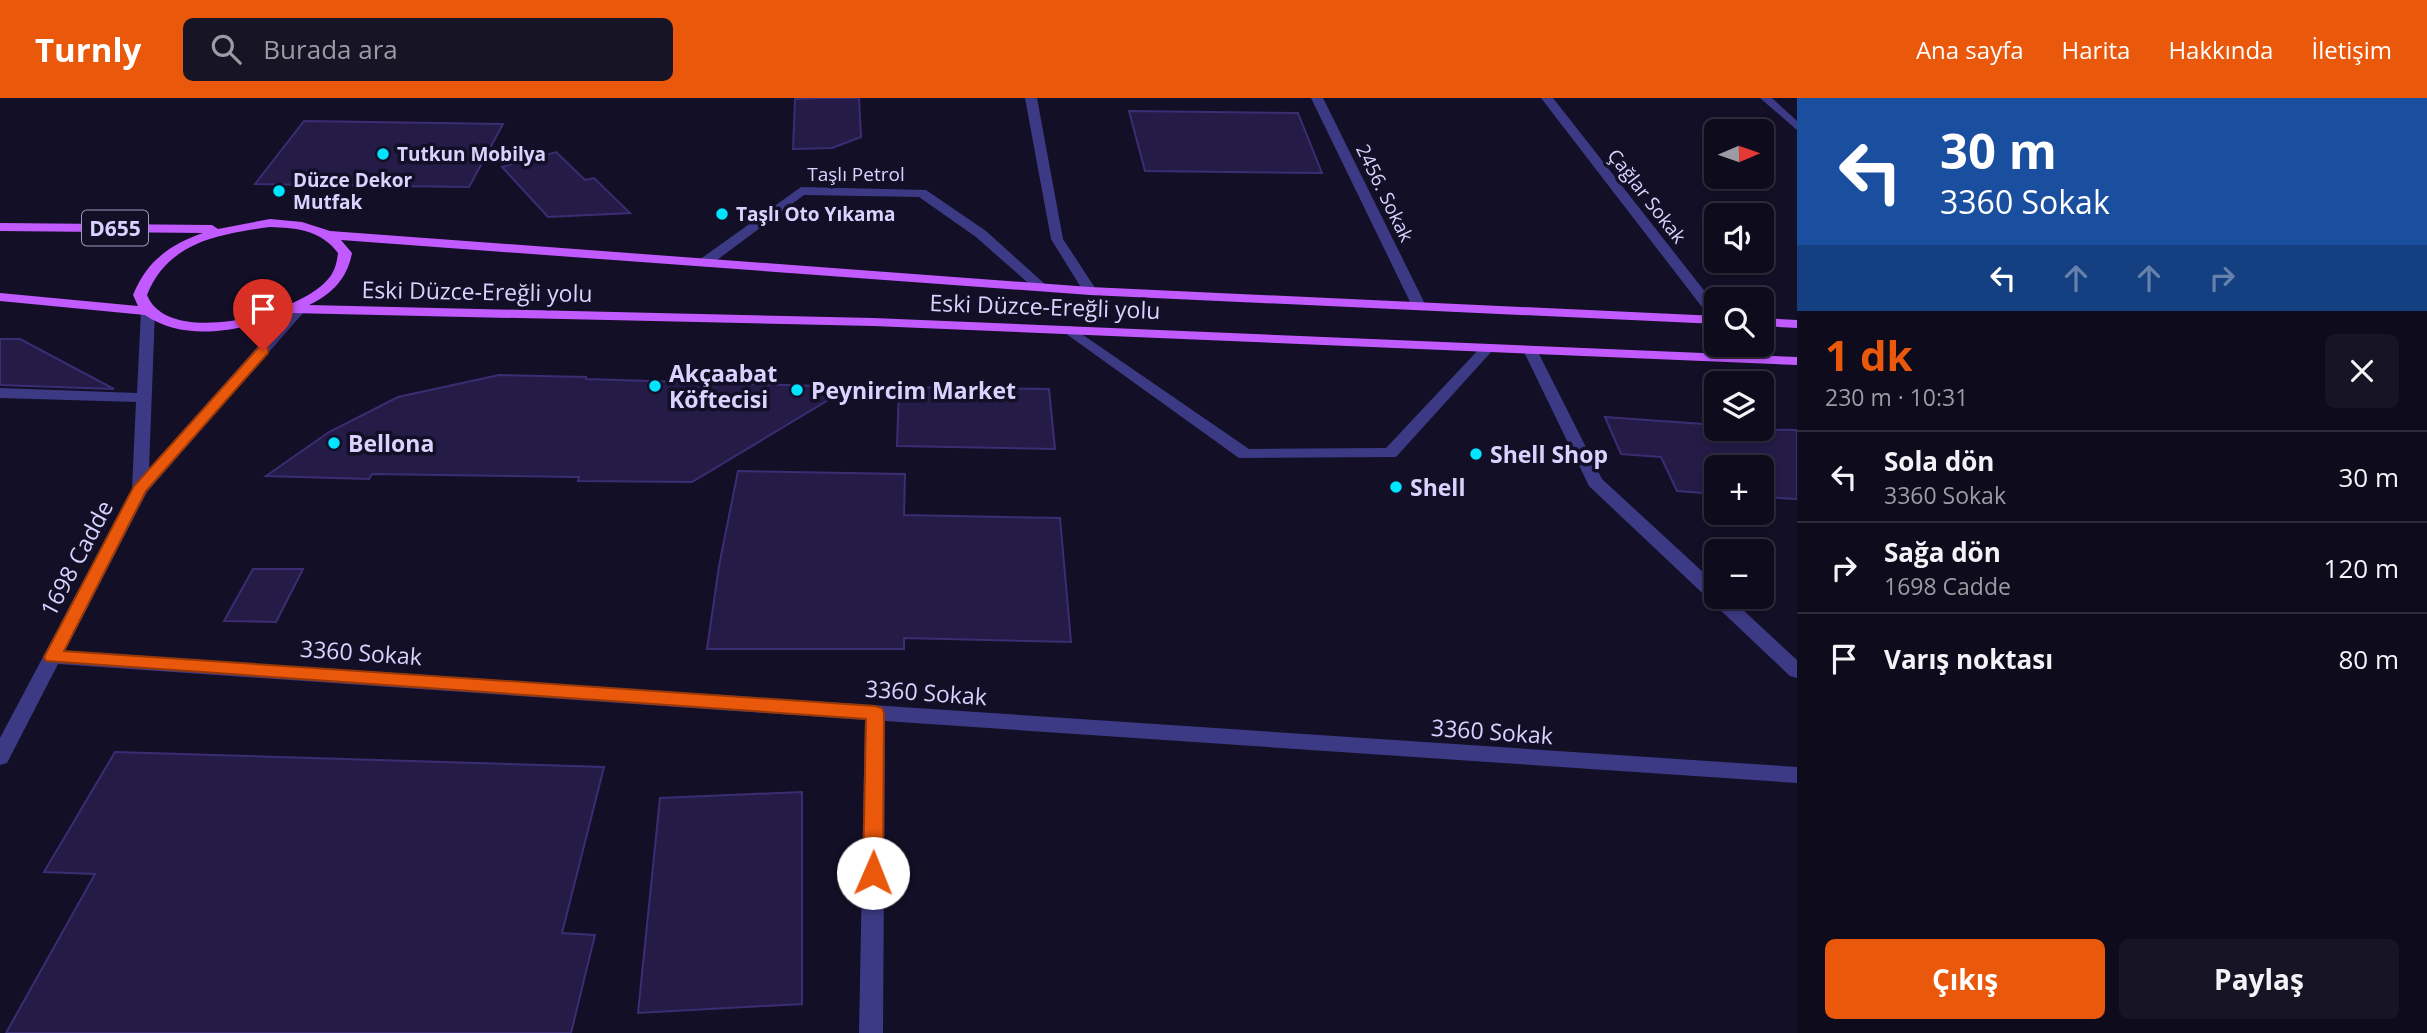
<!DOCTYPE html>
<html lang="tr">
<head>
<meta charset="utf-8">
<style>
	:root { --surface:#0e0b1c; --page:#171425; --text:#f1f3f6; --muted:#9b9ba3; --line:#2e2b3b; --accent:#ea580c }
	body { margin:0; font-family:"Open Sans",sans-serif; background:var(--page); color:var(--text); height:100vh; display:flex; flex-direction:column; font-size:26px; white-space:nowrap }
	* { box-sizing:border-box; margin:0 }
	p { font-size:23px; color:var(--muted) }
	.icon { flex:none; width:38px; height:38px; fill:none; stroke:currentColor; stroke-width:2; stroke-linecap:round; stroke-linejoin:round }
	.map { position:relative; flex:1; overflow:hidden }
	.side { display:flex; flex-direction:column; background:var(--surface); width:630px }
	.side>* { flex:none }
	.banner { background:#1a4fa0; color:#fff; overflow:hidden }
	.needle { width:46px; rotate:88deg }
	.fabs { position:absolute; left:1704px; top:21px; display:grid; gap:14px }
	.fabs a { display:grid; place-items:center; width:70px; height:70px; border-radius:10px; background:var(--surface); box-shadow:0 4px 10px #0003,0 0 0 2px var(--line); font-size:35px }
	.pin { position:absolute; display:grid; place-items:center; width:60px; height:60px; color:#fff; margin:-72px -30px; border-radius:50% 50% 50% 0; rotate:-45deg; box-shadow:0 0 7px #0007 }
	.pin .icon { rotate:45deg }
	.me { position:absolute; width:77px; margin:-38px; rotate:1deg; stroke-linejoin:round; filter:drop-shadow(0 0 5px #0008) }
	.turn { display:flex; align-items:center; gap:24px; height:147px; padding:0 28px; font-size:32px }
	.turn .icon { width:91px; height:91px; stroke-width:2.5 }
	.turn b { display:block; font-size:49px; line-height:60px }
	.lanes { display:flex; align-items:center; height:66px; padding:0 28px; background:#0003; justify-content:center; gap:35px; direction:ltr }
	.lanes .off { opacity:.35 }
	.round { display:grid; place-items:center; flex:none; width:74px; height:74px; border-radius:10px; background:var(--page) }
	.headline { display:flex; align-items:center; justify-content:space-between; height:119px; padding:0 28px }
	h1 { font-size:42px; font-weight:700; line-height:52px; color:var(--accent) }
	.cta { display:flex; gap:14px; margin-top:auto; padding:14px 28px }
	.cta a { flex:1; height:80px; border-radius:10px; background:var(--accent); color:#fff; font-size:28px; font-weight:700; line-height:80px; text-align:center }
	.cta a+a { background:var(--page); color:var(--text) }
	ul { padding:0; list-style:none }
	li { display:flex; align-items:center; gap:21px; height:91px; padding:0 28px; border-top:2px solid var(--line) }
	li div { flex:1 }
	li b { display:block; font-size:26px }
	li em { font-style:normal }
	header { display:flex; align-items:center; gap:42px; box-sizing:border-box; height:98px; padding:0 35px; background:var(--accent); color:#fff }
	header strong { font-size:33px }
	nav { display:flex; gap:38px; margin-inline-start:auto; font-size:24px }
	.search { width:490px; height:63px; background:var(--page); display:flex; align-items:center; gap:18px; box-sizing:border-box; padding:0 24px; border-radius:10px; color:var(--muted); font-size:26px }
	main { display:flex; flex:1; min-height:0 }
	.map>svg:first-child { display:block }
	.building { fill:#241b47; stroke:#3b2d73; stroke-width:2 }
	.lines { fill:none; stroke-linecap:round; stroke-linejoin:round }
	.minor { fill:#3d3a85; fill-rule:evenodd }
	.major { fill:#c25bff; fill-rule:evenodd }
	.route { fill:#ea580c; stroke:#983908; stroke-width:2 }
	.poi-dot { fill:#00e5ff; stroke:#130f26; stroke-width:2.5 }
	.labels { text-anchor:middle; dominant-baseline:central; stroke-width:7; stroke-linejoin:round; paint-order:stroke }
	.far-poi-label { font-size:19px; font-weight:bold; fill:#d9d4ff; stroke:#130f26; text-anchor:start }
	.far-street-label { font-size:19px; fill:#d9d4ff; stroke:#130f26 }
	.shield { fill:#130f26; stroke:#9e99be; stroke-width:2 }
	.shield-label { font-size:21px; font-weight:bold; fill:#d9d4ff }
	.street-label { font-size:23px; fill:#d9d4ff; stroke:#130f26 }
	.poi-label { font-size:23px; font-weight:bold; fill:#d9d4ff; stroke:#130f26; text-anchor:start }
</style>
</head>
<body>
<header>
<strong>Turnly</strong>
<div class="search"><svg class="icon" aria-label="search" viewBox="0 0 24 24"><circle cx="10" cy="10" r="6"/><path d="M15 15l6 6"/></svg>Burada ara</div>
<nav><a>Ana sayfa</a><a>Harita</a><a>Hakkında</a><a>İletişim</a></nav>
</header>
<main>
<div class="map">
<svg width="1797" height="935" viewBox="0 0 1797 935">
	<rect width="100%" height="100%" fill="#130f26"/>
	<!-- building -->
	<g class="building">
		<path d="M821,0H859L861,39L832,50L793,51L795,1Z"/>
		<path d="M1129,13L1298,15L1322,75L1145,73Z"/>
		<path d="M304,23L503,26L469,89L255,86Z"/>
		<path d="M556,54L585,82L594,80L630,115L548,119L502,69Z"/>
		<path d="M0,241H20L114,291L0,287Z"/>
		<path d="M499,277L586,279V281L850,289L692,384L578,383L579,379L372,376L369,381L266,378L329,334L398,299Z"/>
		<path d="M899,289L1049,291L1055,351L897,348Z"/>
		<path d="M1605,319L1717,327V331L1797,332V401L1762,399V369H1717V396L1677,393L1661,359L1621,356Z"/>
		<path d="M738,373L905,376L904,417L1060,420L1071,544L904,540V551H707L719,468Z"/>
		<path d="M253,471H303L276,524L224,523Z"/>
		<path d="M115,654L604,669L562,835L595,837L571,935H6L95,776L44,774Z"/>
		<path d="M802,694V906L638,915L660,700Z"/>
	</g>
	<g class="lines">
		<!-- minor -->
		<g class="minor">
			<path d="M1025,0H1037L1063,141L1097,193L1095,196H1085L1051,141Z"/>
			<path d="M1311,0H1323L1426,208L1424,211L1419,212L1412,208Z"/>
			<path d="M1541,0H1553L1717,209V223L1712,222Z"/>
			<path d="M1760,0H1772L1797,23V32Z"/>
			<path d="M801,89L926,92L986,133L1048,189L1046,192H1036L976,139L919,99L804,97L709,168H699V162Z"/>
			<path d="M304,201L311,205L309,208L147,394L65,553L1797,669V685L885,623L883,935H859L865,622L58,566L7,665L0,667V640L132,391L136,304L0,300V290L137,295L141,213L148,209L153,210L155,213L149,371L299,202Z"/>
			<path d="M1070,228L1249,351L1386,350L1481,249L1486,248L1493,252L1396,359L1239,360L1065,235V229Z"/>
			<path d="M1531,250L1538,254L1602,381L1717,487V499H1729L1797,562V580L1790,578L1589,388L1524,254Z"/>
		</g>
		<!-- major -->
		<g class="major">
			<path d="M270,121L302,124L330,133L1090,189L1717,218V226L1090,197L341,142L352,155C347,181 332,196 309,207L873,220L1797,259V267L873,228L291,215C246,231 187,246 145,217L0,203V195L138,208L133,197C147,163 169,147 203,135L0,133V125L212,127L218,131ZM270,129C297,130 321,132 338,155C337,164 335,173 329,180C301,216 168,251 147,197C168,144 219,136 270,129Z"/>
			<path d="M1762,220L1797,222V230L1762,228Z"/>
		</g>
	</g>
	<!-- route -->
	<path class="route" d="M263,249L268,250V255L146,393L64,553L875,608L882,610L884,615L883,775L880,781L873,783L866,781L863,775L866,621L46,563L44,559L134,388L258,250Z"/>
	<!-- markers -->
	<g class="poi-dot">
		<circle cx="383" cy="56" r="7"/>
		<circle cx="279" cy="93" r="7"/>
		<circle cx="722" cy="116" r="7"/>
		<circle cx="655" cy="288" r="7"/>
		<circle cx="797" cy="292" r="7"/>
		<circle cx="334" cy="345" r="7"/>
		<circle cx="1476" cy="356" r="7"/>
		<circle cx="1396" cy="389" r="7"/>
	</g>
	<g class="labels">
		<!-- far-poi labels -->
		<g class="far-poi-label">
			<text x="397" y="56">Tutkun Mobilya</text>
			<text x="293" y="82">Düzce Dekor<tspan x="293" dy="22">Mutfak</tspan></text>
			<text x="736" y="116">Taşlı Oto Yıkama</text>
		</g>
		<!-- far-street labels -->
		<g class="far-street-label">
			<text x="856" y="76">Taşlı Petrol</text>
			<text transform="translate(1385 95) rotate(64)">2456. Sokak</text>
			<text transform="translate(1647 98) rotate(52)">Çağlar Sokak</text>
		</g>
		<!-- shield labels -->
		<rect class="shield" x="82" y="112.5" width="66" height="35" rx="5"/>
		<g class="shield-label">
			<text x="115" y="130">D655</text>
		</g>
		<!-- street labels -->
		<g class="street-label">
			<text transform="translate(477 193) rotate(1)">Eski Düzce-Ereğli yolu</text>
			<text transform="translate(1045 208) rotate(2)">Eski Düzce-Ereğli yolu</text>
			<text transform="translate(76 460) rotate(-62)">1698 Cadde</text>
			<text transform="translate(361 554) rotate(4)">3360 Sokak</text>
			<text transform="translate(926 594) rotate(4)">3360 Sokak</text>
			<text transform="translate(1492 633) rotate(4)">3360 Sokak</text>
		</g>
		<!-- poi labels -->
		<g class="poi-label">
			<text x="669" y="275">Akçaabat<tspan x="669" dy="26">Köftecisi</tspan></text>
			<text x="811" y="292">Peynircim Market</text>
			<text x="348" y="345">Bellona</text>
			<text x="1490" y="356">Shell Shop</text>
			<text x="1410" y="389">Shell</text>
		</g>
	</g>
</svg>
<div class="fabs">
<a><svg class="needle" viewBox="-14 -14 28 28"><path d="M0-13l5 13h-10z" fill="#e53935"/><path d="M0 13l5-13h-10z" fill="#9b9ba3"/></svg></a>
<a><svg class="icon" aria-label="sound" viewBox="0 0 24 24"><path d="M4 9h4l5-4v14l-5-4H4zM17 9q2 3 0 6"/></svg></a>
<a><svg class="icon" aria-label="search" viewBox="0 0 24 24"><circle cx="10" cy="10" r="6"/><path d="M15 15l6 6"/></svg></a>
<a><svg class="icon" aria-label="layers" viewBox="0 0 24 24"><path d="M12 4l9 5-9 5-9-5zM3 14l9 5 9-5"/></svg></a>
<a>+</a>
<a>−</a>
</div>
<div class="pin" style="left:263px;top:253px;background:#d93025"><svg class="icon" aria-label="arrive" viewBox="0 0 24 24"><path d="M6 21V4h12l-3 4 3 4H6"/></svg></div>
<svg class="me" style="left:873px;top:775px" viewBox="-20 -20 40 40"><circle r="19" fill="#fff"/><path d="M0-13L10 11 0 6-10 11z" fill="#ea580c"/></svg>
</div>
<section class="side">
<div class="banner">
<div class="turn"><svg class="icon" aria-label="left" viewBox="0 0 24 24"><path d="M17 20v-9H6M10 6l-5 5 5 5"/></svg><div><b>30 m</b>3360 Sokak</div></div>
<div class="lanes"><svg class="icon" aria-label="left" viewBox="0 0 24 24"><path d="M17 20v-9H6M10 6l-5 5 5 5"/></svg><svg class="icon off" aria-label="ahead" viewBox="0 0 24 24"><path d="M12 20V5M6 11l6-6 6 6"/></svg><svg class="icon off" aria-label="ahead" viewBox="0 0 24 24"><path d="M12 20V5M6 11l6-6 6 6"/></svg><svg class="icon off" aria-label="right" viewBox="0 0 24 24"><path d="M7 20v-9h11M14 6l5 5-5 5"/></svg></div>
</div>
<div class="headline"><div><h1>1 dk</h1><p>230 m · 10:31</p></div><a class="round"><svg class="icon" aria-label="close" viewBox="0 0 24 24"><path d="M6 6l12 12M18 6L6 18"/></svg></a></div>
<ul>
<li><svg class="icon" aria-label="left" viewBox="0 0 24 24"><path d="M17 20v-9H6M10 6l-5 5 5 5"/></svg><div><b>Sola dön</b><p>3360 Sokak</p></div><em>30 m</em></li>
<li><svg class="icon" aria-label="right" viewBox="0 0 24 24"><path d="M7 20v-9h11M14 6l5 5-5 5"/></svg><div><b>Sağa dön</b><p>1698 Cadde</p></div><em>120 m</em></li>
<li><svg class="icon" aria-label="arrive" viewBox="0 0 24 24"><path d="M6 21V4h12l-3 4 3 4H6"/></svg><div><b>Varış noktası</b></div><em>80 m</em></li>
</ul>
<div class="cta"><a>Çıkış</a><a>Paylaş</a></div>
</section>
</main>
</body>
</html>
